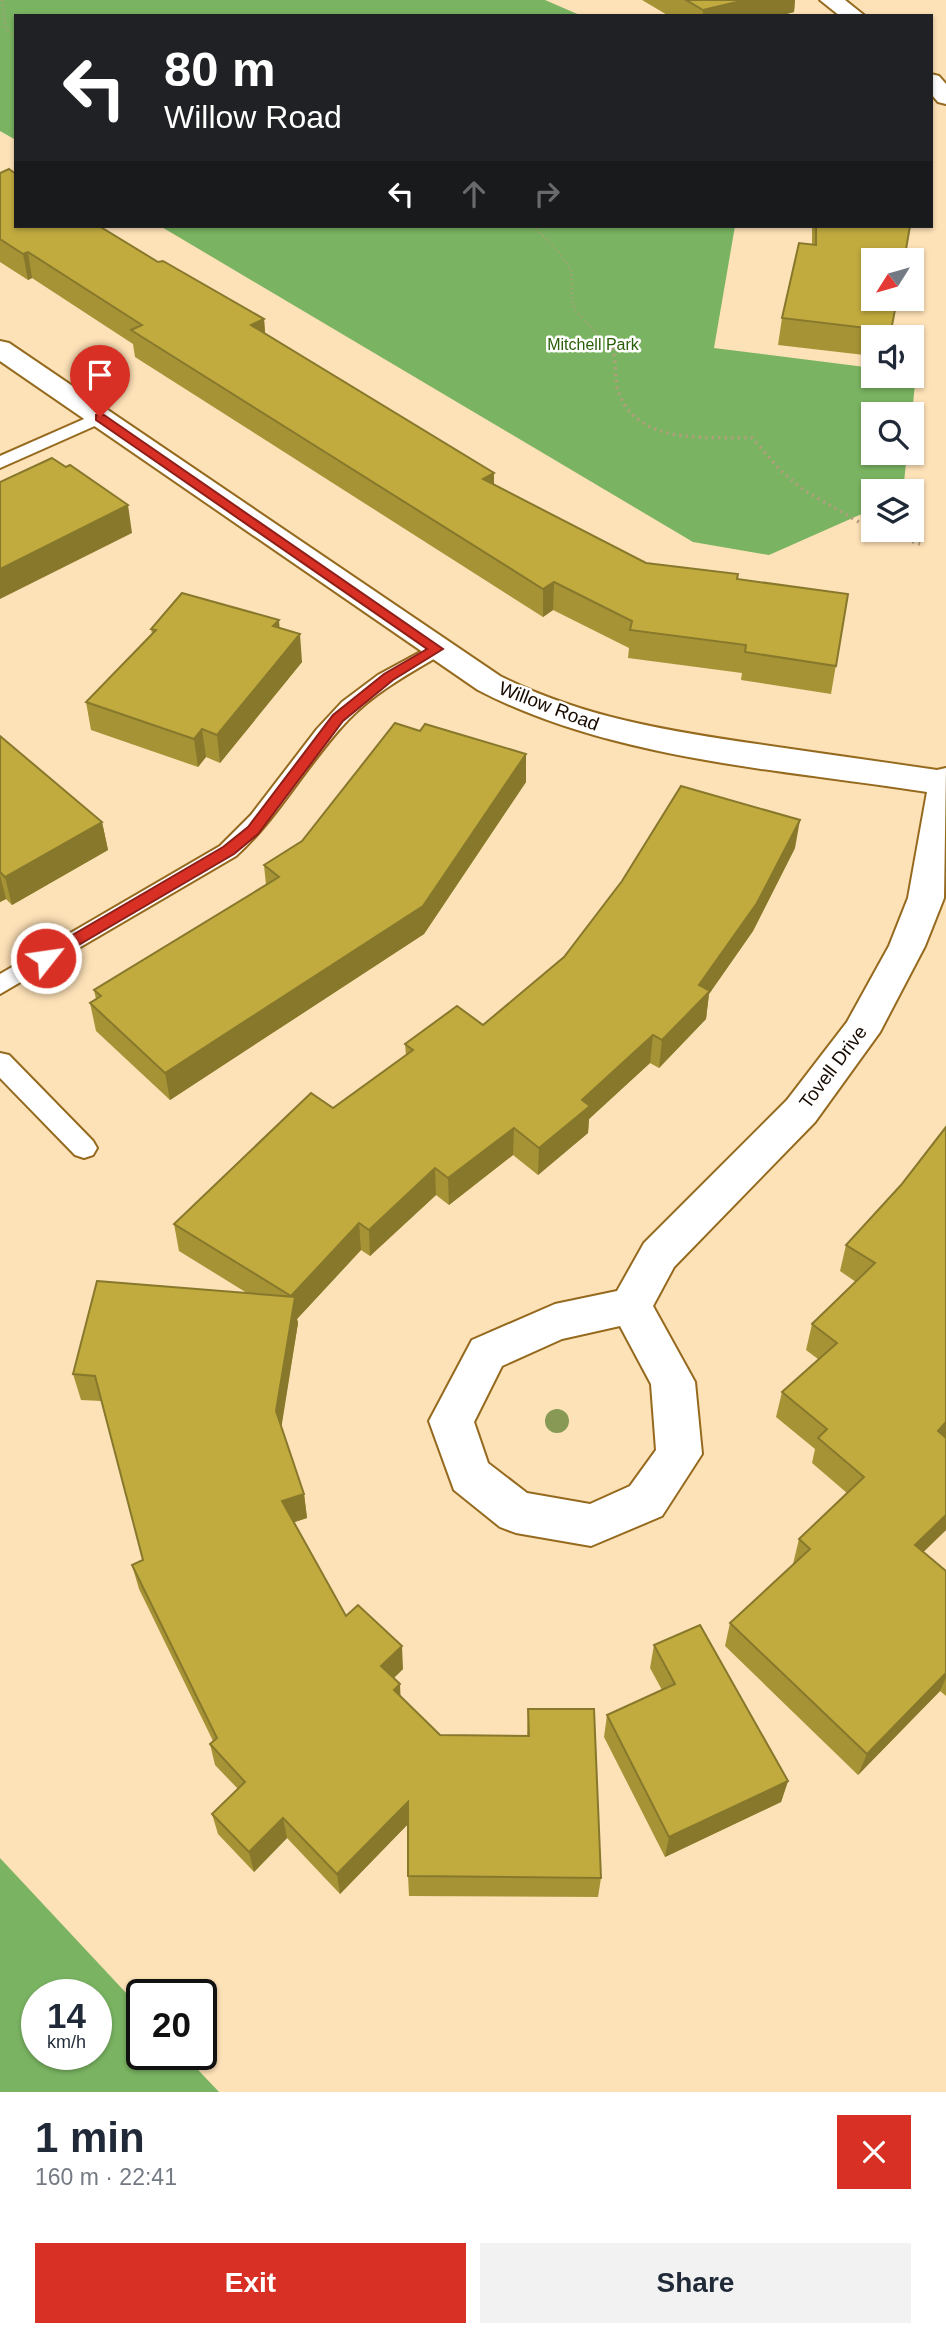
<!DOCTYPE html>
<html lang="en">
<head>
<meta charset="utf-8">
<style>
	:root { --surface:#fff; --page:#f2f2f3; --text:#1f2937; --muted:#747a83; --accent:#d93025 }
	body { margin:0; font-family:Arial,sans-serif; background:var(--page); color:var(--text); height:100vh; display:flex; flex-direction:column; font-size:26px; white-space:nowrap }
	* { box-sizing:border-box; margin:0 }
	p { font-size:23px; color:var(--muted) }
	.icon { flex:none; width:38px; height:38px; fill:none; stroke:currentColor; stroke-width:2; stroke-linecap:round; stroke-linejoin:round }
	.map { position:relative; height:2092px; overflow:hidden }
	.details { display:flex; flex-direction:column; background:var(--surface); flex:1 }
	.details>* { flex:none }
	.banner { position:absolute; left:14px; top:14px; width:919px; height:214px; border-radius:0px; box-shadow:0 2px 5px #0004; background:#202124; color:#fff; overflow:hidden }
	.needle { width:46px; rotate:233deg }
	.buttons { position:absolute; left:861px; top:248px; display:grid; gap:14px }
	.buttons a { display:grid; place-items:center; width:63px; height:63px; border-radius:0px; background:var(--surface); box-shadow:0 2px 5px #0004; font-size:35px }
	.speed { position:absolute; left:21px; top:1979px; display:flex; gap:14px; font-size:35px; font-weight:700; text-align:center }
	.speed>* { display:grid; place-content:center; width:91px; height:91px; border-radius:50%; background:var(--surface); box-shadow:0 2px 5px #0004; line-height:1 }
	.speed small { font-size:18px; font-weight:400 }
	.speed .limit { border:4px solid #111; border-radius:10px; background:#fff; color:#111 }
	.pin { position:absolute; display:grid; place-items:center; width:60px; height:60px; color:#fff; margin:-72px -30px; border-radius:50% 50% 50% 0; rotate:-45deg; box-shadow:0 0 7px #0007 }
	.pin .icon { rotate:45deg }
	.me { position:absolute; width:77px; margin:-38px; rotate:60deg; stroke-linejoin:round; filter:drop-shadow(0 0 5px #0008) }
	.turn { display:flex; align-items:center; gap:24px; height:147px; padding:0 35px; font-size:32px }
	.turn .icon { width:91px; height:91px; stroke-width:2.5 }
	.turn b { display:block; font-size:49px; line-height:60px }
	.lanes { display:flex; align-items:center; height:66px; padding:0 35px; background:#0003; justify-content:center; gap:35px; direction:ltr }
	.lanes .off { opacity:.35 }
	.round { display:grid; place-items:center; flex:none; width:74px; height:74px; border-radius:0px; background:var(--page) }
	.summary { display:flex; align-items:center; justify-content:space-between; height:119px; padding:0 35px }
	h1 { font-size:42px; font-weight:700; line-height:52px }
	.action { display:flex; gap:14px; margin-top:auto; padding:14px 35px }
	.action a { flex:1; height:80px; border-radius:0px; background:var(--accent); color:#fff; font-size:28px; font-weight:700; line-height:80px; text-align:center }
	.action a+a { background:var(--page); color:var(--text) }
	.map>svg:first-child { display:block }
	.forest { fill:#7ab462; fill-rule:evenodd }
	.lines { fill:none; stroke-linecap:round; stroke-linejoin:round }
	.lane-casing { stroke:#956a1e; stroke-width:4 }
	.street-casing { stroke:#956a1e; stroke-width:4 }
	.path-far1 { stroke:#b59d7d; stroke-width:2.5; stroke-dasharray:1 3.5; stroke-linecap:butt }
	.path { stroke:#b59d7d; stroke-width:3.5; stroke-dasharray:2 4.5; stroke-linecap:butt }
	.lane { fill:#fff; fill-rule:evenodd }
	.street { fill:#fff; fill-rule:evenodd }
	.tree { fill:#889956 }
	.wall { fill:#a69336 }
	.shaded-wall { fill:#87782c }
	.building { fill:#c1ab3f; stroke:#87782c; stroke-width:2 }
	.route { fill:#d93025; stroke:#8d1f18; stroke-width:2 }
	.labels { text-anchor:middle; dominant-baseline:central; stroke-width:5; stroke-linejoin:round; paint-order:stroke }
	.far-park-label { font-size:16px; fill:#285e06; stroke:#fff }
	.street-label { font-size:19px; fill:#170a00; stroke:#fff }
</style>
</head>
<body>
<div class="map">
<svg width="946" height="2092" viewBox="0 0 946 2092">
	<rect width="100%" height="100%" fill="#fde1b7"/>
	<!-- forest -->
	<g class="forest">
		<path d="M0,0H545L582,16H16V140L0,131Z"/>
		<path d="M160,226H735L714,348L873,368V376H912V373H916L912,415H873V453H907L903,492H873V509L769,555L693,542Z"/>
		<path d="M0,1858L142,2010V2054L184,2055L219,2092H0ZM37,1995H96V2054H37Z"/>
	</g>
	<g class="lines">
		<defs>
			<g id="lane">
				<path d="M100,412L109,417L106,421L0,468V456Z"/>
				<path d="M437,643L447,649L444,653C410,673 375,692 348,720C307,763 280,816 236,856L0,994V974L220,846L251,815L317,729L342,702L378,675Z"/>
				<path d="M0,1053L9,1055L93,1141L97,1148L93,1155L84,1158L75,1155L0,1078Z"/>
			</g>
			<g id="street">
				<path d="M820,0H845L865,16H840Z"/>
				<path d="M931,74L939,76L946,84V104L938,102L931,94Z"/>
				<path d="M0,341L9,343L500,676C582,717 667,731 757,744C817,753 877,761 937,770L946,768L944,898L925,946L880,1032L815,1122L674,1267L653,1306L695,1382L702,1454L662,1516L591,1546L516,1533L500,1527L454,1490L429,1421L472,1340L555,1304L617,1291L644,1243L787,1100L847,1022L889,946L908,898L927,792C778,769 613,760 478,690L0,361ZM620,1326L651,1384L656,1450L630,1486L590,1504L527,1493L488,1463L474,1422L502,1366L562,1339Z"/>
			</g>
		</defs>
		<!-- lane casing -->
		<use href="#lane" class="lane-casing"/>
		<!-- street casing -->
		<use href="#street" class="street-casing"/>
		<!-- path-far1 -->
		<g class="path-far1">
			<path d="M2,0L6,29L16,38"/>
			<path d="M533,226L556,249L571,270L572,299L575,310L612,350"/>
		</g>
		<!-- path -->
		<g class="path">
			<path d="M612,348C618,363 613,381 620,396C642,446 708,436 752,438L781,471L805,491L873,530"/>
			<path d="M875,530L920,544"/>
		</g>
		<!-- lane -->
		<use href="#lane" class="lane"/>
		<!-- street -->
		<use href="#street" class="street"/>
	</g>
	<!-- trees -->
	<circle class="tree" cx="557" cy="1421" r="12"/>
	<!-- wall -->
	<g class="wall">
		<path d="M642,0H795L794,12L779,16H669Z"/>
		<path d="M0,173L158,262L264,319L265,333L494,484L646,563L737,579L848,594L831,694L741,680L742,673L628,658L629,648L553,610L543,617L135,357L133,344L32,278L28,280L0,262Z"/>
		<path d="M812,226H910L890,338H873V356L778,345L782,318L812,244Z"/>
		<path d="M279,620V628L302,662L220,763L206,757L198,767L91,730L86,702L152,634L151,629Z"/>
		<path d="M420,731L526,754V782L424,934L170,1100L96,1031L90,1003L96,999L94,990L266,885L264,865L302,841Z"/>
		<path d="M0,736L102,822L108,850L12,905L6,899L0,902Z"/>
		<path d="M795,848L753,931L709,994L706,1019L659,1068L650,1063L589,1119L588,1133L538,1175L513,1155L449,1205L436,1195L370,1256L361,1250L297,1319L298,1323L281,1426L304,1494L307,1518L294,1522L346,1616L403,1669L394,1678L400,1684V1697L440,1735L527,1736L528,1709L601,1878L598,1897L409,1896L408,1876V1824L340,1894L287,1838L254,1872L218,1834L212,1814L238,1789L215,1765L210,1744L213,1741L139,1589L132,1565L143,1560L101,1401L81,1400L73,1374L247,1293L179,1251L174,1224L406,1055L405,1044L483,1025Z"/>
		<path d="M946,1127V1530L923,1552L946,1571V1696L940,1691L858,1775L725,1646L730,1623L793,1564L799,1539L847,1493L812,1463L815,1449L776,1417L782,1392L818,1359L806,1350L812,1324L856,1282L840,1271L846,1245L901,1185Z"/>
		<path d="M654,1645L788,1781L781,1802L665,1857L604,1737L607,1715L662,1690L650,1668Z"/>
	</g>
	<!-- shaded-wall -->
	<g class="shaded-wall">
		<path d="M745,0H795L794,12L779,16H703V10Z"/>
		<path d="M28,252L32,278L28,280L23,254Z"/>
		<path d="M264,319L266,346L251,325Z"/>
		<path d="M494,473V500L483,479Z"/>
		<path d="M128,505L132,533L0,599V569Z"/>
		<path d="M554,582L553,610L543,617V589Z"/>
		<path d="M279,620L281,648L273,626Z"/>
		<path d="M300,634L302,662L220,763L217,735Z"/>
		<path d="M202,729L206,757L198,767L194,739Z"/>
		<path d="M526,754V782L424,934L170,1100L165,1073Z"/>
		<path d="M800,820L795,848L753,931L709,994L706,1019L659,1068L662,1040L699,985Z"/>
		<path d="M102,822L108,850L12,905L5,877Z"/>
		<path d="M0,875L6,899L0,902Z"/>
		<path d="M653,1035L650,1063L589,1119L588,1133L538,1175L539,1148L582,1100Z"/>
		<path d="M514,1128L513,1155L449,1205L448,1178Z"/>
		<path d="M435,1168L436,1195L370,1256L369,1230Z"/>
		<path d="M359,1223L361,1250L297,1319L298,1323L280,1436L276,1411L291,1296Z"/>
		<path d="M946,1422V1438L938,1431Z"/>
		<path d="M304,1494L307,1518L286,1525L282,1501Z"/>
		<path d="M946,1515V1530L906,1569L915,1545Z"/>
		<path d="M402,1646L403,1669L383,1688L381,1666Z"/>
		<path d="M946,1673V1678L940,1691L858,1775L867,1754Z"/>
		<path d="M400,1684L401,1706L394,1690Z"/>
		<path d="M788,1781L781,1802L665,1857L669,1837Z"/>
		<path d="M408,1802L410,1822L340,1894L337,1874Z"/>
		<path d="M283,1818L287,1838L254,1872L249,1852Z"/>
	</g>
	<!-- building -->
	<g class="building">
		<path d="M686,0H745L703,10Z"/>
		<path d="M9,169L16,174V226H99L158,262L163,261L264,319L251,325L494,473L483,479L646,563L738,574L737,579L848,594L836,666L745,652L746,645L630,630L632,621L554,582L543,589L131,330L142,325L28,252L23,254L0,239V173Z"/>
		<path d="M816,226H910L904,261H873V299H897L891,331L782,318L799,243L816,245Z"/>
		<path d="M52,458L66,467L70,465L128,505L0,569V482Z"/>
		<path d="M182,593L279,620L273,626L300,634L217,735L202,729L194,739L86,702L156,630L151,629Z"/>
		<path d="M395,723L420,731L425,724L526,754L423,906L165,1073L90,1003L101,996L94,990L279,877L264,865L302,841Z"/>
		<path d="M0,736L102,822L5,877L0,872Z"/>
		<path d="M681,786L800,820L757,903L699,985L710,991L662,1040L653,1035L582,1100L590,1106L539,1148L514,1128L448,1178L435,1168L369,1230L359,1223L291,1296L174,1224L311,1093L333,1108L413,1050L405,1044L457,1006L483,1025L564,957L622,881Z"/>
		<path d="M946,1127V1422L938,1431L946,1438V1515L915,1545L946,1571V1673L867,1754L730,1623L810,1549L799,1539L864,1477L818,1438L827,1429L782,1392L837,1343L812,1324L875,1263L846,1245L901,1185Z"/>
		<path d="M97,1281L295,1297L276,1411L304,1494L282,1501L346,1616L358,1605L402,1646L381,1666L400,1684L394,1690L440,1735L529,1736L528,1709H594L601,1878L408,1876V1802L337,1874L283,1818L249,1852L212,1814L245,1782L210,1744L217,1738L132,1565L143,1560L95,1376L73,1374Z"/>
		<path d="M700,1625L788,1781L669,1837L607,1715L675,1684L654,1645Z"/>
	</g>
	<!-- route -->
	<path class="route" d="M96,415H104L443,649L393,680L343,721L258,834L234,854L46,964L38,958L40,954L223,847L248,827L333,715L384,674L427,649L96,420Z"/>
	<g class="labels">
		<!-- far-park labels -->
		<g class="far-park-label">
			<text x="593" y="344">Mitchell Park</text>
		</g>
		<!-- street labels -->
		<g class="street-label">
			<text transform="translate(549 706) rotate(21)">Willow Road</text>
			<text transform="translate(833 1067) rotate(-53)">Tovell Drive</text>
		</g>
	</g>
</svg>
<div class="buttons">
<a><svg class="needle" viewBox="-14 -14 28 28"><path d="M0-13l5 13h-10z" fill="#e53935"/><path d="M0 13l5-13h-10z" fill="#747a83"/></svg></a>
<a><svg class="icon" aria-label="sound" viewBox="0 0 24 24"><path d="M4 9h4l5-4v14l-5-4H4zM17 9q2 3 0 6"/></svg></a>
<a><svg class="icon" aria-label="search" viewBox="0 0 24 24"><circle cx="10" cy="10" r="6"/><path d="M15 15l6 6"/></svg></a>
<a><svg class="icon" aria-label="layers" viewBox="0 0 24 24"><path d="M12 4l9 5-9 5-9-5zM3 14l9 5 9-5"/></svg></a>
</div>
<div class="speed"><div>14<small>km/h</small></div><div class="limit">20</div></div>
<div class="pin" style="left:100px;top:417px;background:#d93025"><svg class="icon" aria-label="arrive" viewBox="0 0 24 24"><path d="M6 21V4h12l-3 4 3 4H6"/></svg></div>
<svg class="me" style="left:46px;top:958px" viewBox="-20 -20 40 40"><circle r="17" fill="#d93025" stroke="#fff" stroke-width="3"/><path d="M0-11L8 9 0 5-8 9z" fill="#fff"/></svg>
<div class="banner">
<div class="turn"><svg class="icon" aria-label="left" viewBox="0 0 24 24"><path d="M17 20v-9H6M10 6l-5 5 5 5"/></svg><div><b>80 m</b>Willow Road</div></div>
<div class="lanes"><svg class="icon" aria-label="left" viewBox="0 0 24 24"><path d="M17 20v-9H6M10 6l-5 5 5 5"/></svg><svg class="icon off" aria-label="ahead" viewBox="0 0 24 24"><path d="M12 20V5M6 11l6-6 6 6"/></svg><svg class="icon off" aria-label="right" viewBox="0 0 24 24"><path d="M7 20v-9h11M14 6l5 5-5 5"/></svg></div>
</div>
</div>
<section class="details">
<div class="summary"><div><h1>1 min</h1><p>160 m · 22:41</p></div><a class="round" style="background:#d93025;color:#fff"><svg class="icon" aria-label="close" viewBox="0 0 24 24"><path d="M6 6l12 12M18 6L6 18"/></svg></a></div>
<div class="action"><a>Exit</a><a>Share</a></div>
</section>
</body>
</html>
